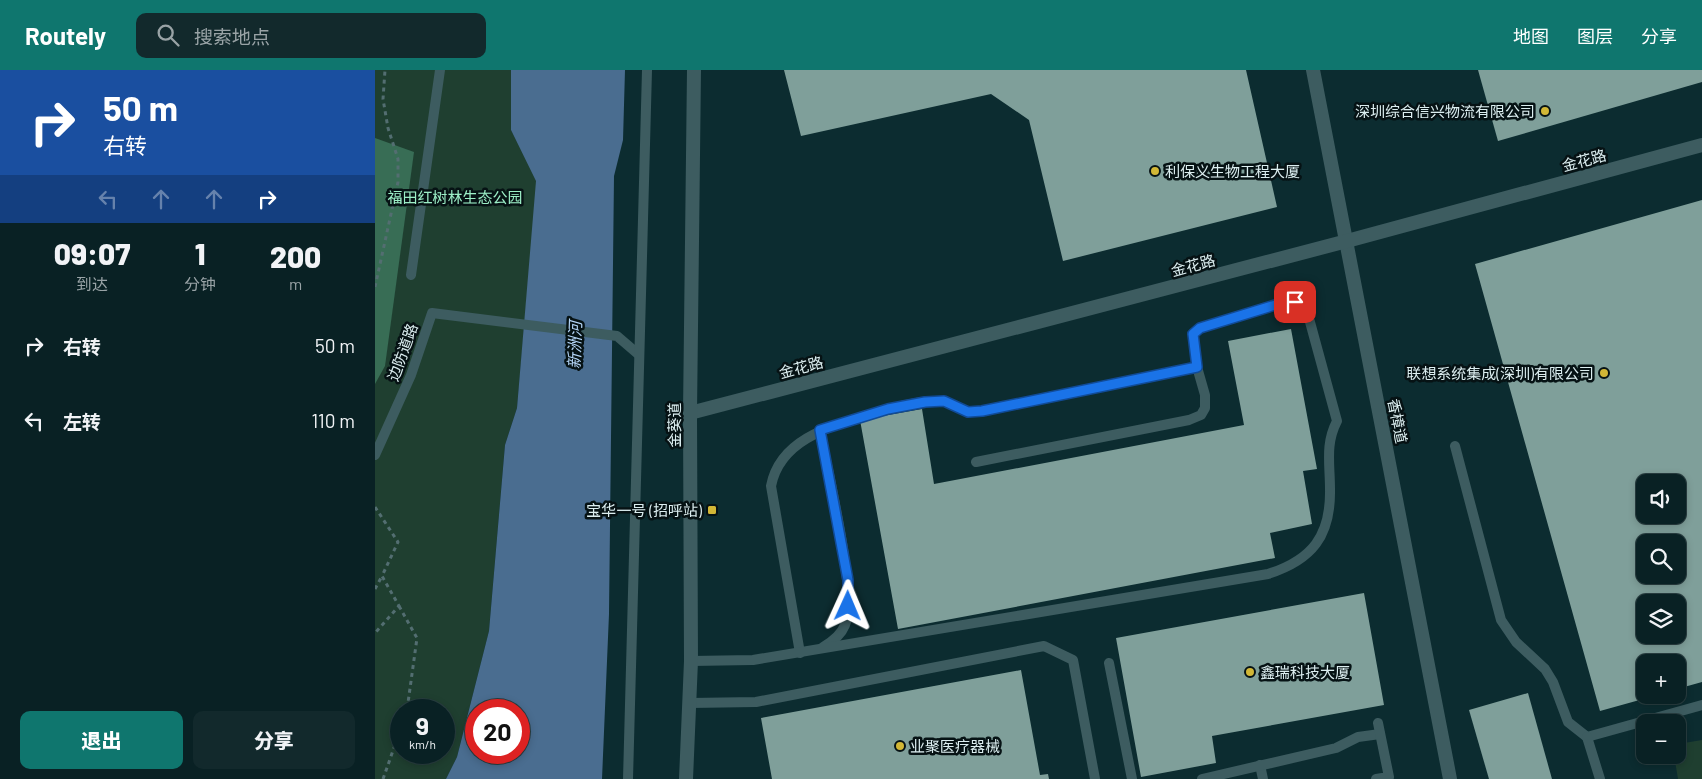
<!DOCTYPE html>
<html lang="zh">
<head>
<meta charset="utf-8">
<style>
	:root { --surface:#092124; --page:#12292c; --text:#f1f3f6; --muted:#99a3a6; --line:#293e41; --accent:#0f766e }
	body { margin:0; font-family:Barlow,"Noto Sans SC",sans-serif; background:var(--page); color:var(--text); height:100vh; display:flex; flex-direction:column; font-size:19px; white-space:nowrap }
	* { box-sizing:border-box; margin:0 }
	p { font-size:16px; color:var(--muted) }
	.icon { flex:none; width:28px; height:28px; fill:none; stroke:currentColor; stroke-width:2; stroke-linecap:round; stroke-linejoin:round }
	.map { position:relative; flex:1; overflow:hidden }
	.side { display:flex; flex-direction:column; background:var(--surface); width:375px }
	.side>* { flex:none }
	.top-card { background:#1a4fa0; color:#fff; overflow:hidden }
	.buttons { position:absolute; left:1261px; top:404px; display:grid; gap:10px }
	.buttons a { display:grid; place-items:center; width:50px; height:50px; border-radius:10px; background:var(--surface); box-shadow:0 2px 8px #0003,0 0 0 1px var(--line); font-size:25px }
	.speed { position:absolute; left:15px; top:629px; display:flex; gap:10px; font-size:25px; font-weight:700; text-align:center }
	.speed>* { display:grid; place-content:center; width:65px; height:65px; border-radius:50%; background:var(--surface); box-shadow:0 2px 8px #0003,0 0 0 1px var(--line); line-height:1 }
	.speed small { font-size:12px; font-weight:400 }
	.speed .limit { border:8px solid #d22; background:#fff; color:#111 }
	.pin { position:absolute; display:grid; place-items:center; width:42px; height:42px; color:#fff; margin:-21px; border-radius:10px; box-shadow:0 2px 8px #0006 }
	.me { position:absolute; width:55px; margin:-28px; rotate:1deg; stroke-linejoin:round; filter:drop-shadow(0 0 4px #0008) }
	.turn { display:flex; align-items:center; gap:18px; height:105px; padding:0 20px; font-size:22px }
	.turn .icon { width:65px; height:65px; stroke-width:2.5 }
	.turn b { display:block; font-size:35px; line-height:42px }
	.lanes { display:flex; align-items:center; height:48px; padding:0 20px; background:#0003; justify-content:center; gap:25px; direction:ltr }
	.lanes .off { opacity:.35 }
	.eta { display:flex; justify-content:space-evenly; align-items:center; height:85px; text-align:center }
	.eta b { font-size:30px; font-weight:800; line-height:35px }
	.button { display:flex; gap:10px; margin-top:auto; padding:10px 20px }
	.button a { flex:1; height:58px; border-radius:10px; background:var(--accent); color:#fff; font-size:20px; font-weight:800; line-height:58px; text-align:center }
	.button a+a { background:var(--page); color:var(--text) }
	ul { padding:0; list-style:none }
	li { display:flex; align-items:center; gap:15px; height:75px; padding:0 20px }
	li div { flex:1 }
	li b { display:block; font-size:19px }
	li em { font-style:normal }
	header { display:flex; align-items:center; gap:30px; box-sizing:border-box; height:70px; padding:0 25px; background:var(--accent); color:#fff }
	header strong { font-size:24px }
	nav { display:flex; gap:28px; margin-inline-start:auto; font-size:18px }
	.search { width:350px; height:45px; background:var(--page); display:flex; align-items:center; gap:12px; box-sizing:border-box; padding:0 18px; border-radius:10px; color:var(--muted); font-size:19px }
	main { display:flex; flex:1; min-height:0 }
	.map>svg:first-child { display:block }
	.green { fill:#1f3f30; fill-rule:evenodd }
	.forest { fill:#386d55 }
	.water { fill:#4a6d90; fill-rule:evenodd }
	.building { fill:#7f9f9a; fill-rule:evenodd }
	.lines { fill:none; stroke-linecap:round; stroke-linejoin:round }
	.path { stroke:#536e71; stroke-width:3; stroke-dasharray:4 4; stroke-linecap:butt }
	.service { stroke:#3d5c60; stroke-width:10 }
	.tertiary { stroke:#3d5c60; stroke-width:14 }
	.route-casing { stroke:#114b97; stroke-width:12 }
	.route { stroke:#1a73e8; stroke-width:9 }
	.poi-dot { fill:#d2b736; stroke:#061214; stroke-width:2 }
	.labels { text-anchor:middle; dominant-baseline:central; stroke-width:5; stroke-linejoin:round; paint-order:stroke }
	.poi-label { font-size:15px; fill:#dceef0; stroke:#061214; text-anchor:end }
	.street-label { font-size:15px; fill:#dceef0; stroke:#061214 }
	.park-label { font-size:15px; fill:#9cefc7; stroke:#061214 }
	.water-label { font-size:16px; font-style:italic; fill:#b4d5f7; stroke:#061214 }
</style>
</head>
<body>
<header>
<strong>Routely</strong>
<div class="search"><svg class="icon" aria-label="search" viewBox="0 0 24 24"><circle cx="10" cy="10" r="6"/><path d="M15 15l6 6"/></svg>搜索地点</div>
<nav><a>地图</a><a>图层</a><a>分享</a></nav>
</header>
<main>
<section class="side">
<div class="top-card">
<div class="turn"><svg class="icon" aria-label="right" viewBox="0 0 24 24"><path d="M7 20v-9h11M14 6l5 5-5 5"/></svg><div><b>50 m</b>右转</div></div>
<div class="lanes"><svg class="icon off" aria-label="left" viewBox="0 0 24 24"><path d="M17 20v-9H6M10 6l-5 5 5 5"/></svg><svg class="icon off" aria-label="ahead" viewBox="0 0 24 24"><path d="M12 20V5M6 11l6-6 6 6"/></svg><svg class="icon off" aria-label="ahead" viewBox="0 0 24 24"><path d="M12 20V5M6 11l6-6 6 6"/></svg><svg class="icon" aria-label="right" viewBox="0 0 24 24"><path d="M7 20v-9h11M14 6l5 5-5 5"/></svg></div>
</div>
<div class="eta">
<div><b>09:07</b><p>到达</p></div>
<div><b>1</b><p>分钟</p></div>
<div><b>200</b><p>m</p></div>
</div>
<ul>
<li><svg class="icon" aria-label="right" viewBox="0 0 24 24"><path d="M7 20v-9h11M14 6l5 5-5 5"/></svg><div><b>右转</b></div><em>50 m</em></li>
<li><svg class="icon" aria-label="left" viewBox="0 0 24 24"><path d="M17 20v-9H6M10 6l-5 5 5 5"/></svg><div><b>左转</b></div><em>110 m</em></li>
</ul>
<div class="button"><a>退出</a><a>分享</a></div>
</section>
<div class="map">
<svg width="1327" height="709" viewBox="0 0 1327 709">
	<rect width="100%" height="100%" fill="#0c2c30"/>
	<!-- green -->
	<g class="green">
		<path d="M0,0H136V60L162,111L142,338L130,375L114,561L82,687L71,709H0ZM26,640H69V682H26Z"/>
		<path d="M1327,670V709H1303L1299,685H1302L1303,674Z"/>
	</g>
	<!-- forest -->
	<path class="forest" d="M0,68L39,82L10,296L0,314Z"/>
	<!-- water -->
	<path class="water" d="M136,0H250L248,70L239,106L234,544L227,709H71L82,687L114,561L130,375L142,338L161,111L136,60ZM101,640H144V682H101Z"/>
	<!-- building -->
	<g class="building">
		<path d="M409,0H871L902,137L688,191L654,50L616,24L426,66Z"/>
		<path d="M1103,0H1327V12L1123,71Z"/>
		<path d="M1327,130V612L1302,619V592H1270V625L1279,626L1225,641L1100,194ZM1270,412H1302V445H1270ZM1270,472H1302V505H1270ZM1270,532H1302V565H1270Z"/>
		<path d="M916,259L942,399L928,401L937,454L895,463L900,488L523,559L485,350L547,339L559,414L869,355L853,271Z"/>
		<path d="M989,523L1009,635L837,666L841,693L766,707L741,568Z"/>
		<path d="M646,600L665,705L673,704L674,709H397L386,648Z"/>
		<path d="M1153,623L1177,709H1114L1094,640Z"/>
	</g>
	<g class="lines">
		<!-- path -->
		<g class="path">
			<path d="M0,217L23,112V89L13,58L8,29L10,0"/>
			<path d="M0,437L23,472L7,506L24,536L0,563"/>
			<path d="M0,519L7,506"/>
			<path d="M24,536L42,568L32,640"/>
			<path d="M8,709L26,658"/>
		</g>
		<!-- service -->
		<g class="service">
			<path d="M36,205L65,0"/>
			<path d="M445,360C452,399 483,524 470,555C466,565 457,572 448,577"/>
			<path d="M1080,376L1126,550L1141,572L1170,599L1178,612L1193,652L1212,667L1327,635"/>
			<path d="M0,385L36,305L57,243L242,266L263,284"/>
			<path d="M425,583L396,416C405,369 456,356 496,344C518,338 544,330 567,331C576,332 583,339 592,341C596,343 602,341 607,341L822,297"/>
			<path d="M316,591L378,590L893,504C937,490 956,466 955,419C955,394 950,374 962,351L932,241L920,232H910L825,258L818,264L822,297L830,325V338L826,345L814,350L601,392"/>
			<path d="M734,593L757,709"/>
			<path d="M315,633L381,632L669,576L698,590L720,709"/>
			<path d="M1212,667L1225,709"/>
			<path d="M885,695L888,709"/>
			<path d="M253,709L272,0"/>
			<path d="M827,709L961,678L983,667L1005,664"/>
			<path d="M1001,709L1014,707L1003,653"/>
		</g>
		<!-- tertiary -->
		<g class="tertiary">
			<path d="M938,0L1075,709"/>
			<path d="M315,343L972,171L1327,75"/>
			<path d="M311,709L316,591L315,343L319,0"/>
		</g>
	</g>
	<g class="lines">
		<defs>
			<path id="route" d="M473,536V510L445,360L513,339L550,332L569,331L593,342L607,341L822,297L818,264L825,258L910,232H920"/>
		</defs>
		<!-- route casing -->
		<use href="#route" class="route-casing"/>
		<!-- route -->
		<use href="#route" class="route"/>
	</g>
	<!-- markers -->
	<g class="poi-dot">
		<circle cx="1170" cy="41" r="5"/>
		<circle cx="780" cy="101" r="5"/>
		<circle cx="1229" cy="303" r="5"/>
		<rect x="332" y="435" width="10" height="10" rx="2.5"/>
		<circle cx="875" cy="602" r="5"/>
		<circle cx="525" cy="676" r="5"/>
	</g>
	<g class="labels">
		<!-- poi labels -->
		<g class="poi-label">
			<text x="1160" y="41">深圳综合信兴物流有限公司</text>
			<text x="790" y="101" text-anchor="start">利保义生物工程大厦</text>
			<text x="1219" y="303">联想系统集成(深圳)有限公司</text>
			<text x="327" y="440">宝华一号 (招呼站)</text>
			<text x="885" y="602" text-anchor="start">鑫瑞科技大厦</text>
			<text x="535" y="676" text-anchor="start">业聚医疗器械</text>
		</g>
		<!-- street labels -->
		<g class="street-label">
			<text transform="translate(1209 90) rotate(-15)">金花路</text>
			<text transform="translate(818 195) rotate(-15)">金花路</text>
			<text transform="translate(27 282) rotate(-70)">边防道路</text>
			<text transform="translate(426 297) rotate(-15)">金花路</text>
			<text transform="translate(1023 351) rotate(79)">香樟道</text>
			<text transform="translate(299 355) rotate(-90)">金葵道</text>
		</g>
		<!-- park labels -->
		<g class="park-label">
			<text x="80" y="127">福田红树林生态公园</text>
		</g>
		<!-- water labels -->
		<g class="water-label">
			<text transform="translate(199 275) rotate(-88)">新洲河</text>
		</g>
	</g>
</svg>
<div class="buttons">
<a><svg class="icon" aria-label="sound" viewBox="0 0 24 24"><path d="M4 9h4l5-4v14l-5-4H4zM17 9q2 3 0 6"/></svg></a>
<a><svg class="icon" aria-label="search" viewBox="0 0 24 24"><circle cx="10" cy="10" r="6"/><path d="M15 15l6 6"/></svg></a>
<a><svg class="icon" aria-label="layers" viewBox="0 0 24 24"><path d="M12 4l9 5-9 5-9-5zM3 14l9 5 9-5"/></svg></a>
<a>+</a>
<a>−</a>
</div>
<div class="speed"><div>9<small>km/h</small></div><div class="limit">20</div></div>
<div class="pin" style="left:920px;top:232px;background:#d93025"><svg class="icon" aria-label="arrive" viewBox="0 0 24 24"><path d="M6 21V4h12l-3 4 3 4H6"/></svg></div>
<svg class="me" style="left:473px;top:536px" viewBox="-20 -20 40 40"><path d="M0-17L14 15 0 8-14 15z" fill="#1a73e8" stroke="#fff" stroke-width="4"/></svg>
</div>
</main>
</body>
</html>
